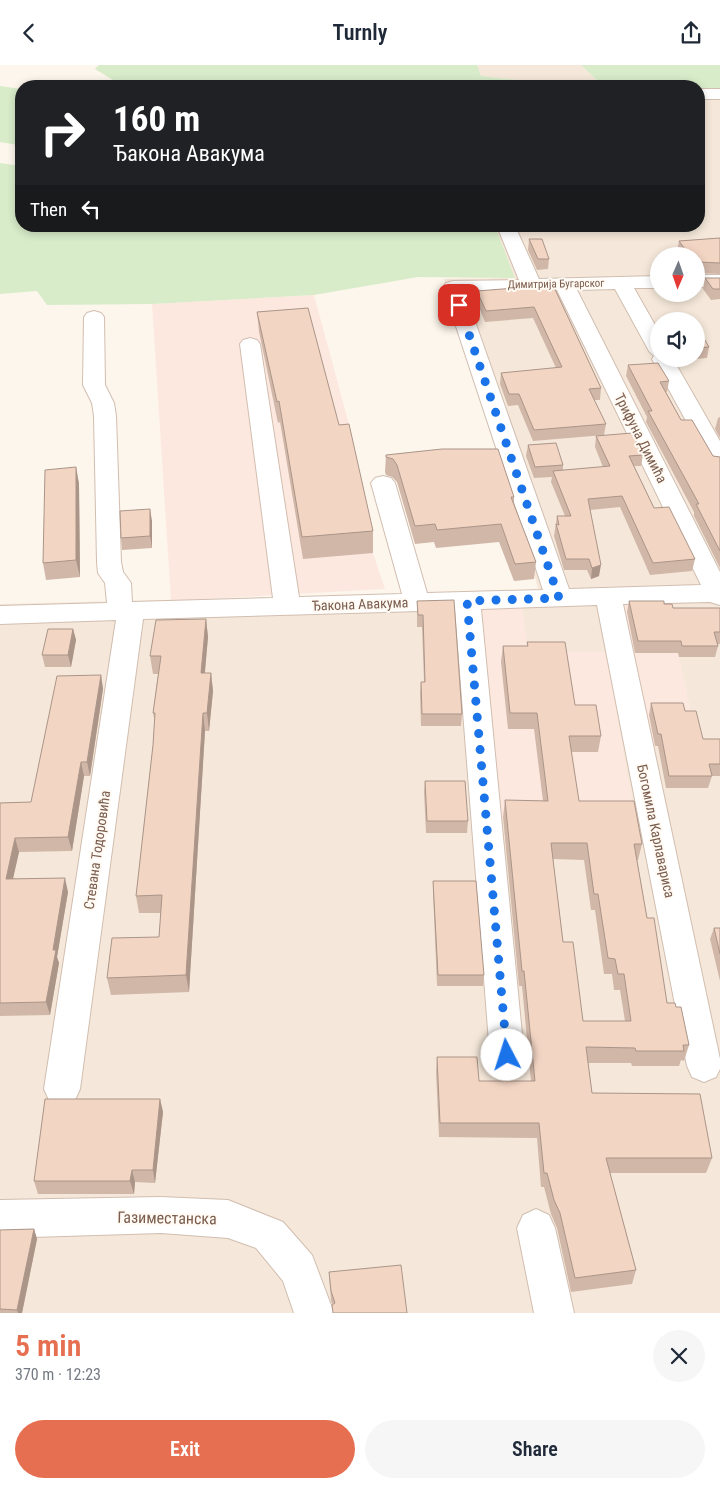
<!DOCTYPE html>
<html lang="en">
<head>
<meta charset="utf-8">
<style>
	:root { --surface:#fff; --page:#f6f6f7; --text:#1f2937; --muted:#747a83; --accent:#e76f51 }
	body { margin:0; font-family:"Roboto Condensed",sans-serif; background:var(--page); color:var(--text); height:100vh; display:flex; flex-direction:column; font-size:19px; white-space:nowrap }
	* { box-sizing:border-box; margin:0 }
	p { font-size:16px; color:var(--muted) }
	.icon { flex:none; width:28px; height:28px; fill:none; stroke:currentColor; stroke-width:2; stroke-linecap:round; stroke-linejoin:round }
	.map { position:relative; height:1248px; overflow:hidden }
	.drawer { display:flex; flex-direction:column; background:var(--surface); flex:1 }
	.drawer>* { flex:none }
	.top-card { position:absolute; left:15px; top:15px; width:690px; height:152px; border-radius:20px; box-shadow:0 2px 8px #0003; background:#202124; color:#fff; overflow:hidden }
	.needle { width:32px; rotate:182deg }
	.tools { position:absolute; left:650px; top:182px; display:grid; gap:10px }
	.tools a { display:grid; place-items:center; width:55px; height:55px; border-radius:50%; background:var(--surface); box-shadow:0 2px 8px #0003; font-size:25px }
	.pin { position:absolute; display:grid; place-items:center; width:42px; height:42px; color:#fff; margin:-21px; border-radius:10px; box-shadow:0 2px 8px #0006 }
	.me { position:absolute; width:55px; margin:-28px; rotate:355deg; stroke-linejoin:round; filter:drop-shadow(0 0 4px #0008) }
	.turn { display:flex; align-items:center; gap:18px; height:105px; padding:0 15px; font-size:22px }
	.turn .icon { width:65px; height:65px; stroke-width:2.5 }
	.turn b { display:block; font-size:35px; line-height:42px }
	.then { display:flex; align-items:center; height:48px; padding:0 15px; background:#0003; gap:10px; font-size:19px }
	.round { display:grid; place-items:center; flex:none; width:52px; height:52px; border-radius:26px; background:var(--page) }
	.overview { display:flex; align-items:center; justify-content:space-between; height:85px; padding:0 15px }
	h1 { font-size:30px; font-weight:600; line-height:38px; color:var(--accent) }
	.action { display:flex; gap:10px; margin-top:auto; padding:10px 15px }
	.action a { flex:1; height:58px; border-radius:30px; background:var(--accent); color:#fff; font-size:20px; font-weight:600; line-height:58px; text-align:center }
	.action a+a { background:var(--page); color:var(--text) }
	header { display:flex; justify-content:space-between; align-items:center; height:65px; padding:0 15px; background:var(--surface); font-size:22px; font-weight:600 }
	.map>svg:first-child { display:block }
	.residential { fill:#f5e8da; fill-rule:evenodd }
	.commercial { fill:#fde8e0 }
	.green { fill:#d8ecc9 }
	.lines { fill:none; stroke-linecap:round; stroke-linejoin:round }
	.minor-casing { stroke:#d1beb0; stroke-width:2 }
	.minor { fill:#fff; fill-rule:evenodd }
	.wall { fill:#d1b7a8; fill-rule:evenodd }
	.shaded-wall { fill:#aa9588 }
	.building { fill:#f3d5c3; stroke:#aa9588; fill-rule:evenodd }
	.route { stroke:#1a73e8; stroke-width:9; stroke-dasharray:0 16.2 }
	.labels { text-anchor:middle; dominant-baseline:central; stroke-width:4; stroke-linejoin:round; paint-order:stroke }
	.far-street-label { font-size:11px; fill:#7a5c4d; stroke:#fffaf3 }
	.street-label { font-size:14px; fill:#7a5c4d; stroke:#fffaf3 }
	.near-street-label { font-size:16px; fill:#7a5c4d; stroke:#fffaf3 }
</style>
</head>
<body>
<header><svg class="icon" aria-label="back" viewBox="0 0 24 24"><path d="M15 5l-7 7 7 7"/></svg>Turnly<svg class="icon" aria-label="share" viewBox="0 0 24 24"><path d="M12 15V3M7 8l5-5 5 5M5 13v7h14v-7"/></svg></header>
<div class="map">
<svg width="720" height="1248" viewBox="0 0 720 1248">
	<rect width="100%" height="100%" fill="#fdf6ec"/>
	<!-- residential -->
	<g class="residential">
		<path d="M477,0H581L603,21H573L481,11Z"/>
		<path d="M699,26H720V1248H0V539L539,526L444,214L515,213L495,161H699ZM659,191H696V229H659ZM659,256H696V294H659Z"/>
	</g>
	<!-- commercial -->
	<g class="commercial">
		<path d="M314,230L350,363L373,488L385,524L171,536L152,239Z"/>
		<path d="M623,539H667L699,681H650Z"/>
		<path d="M522,541L528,587H606L635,752H497L480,545L483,543Z"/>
	</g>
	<!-- green -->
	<g class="green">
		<path d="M99,0H477L481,11L573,21H123L95,4Z"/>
		<path d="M581,0H720V26H699V21H603Z"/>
		<path d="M0,21L21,24V77L18,80L0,77Z"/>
		<path d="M0,98L21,101V161H495L515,213L418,212L314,230L152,239L47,240L37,226L0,229Z"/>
	</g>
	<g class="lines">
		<defs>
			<g id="minor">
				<rect x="699" y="24" width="21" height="10"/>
				<path d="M497,161H515L539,214L659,211V223H634L659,267V294H673L720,376V403L712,401L708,396L652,294L654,291L649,286L615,224L577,225L720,507V540L710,537L623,539L720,994V1004L716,1012L704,1017L692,1012L687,1001L597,540L481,544L524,990L519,1001L507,1005L495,1001L490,990L455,545L143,554L80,1024L75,1035L62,1040L49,1035L44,1024L116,555L0,559V541L107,538L105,518L98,508L97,497L94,351L92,338L83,320L84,252L87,248L94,246L101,248L104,252L105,320L114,338L116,351L121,497L123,507L131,518L132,537L273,533L240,279L243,275L250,273L257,275L260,279L299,532L402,529L371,418L375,413L383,411L391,413L395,418L427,528L543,525L443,222L446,218L453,216L519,215ZM557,225L701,520L569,524L465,228Z"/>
				<rect x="696" y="210" width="24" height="12"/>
				<path d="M161,1132L228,1135L283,1157L312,1190L334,1248H294L283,1216L256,1183L228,1173L161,1168L0,1173V1135Z"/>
				<path d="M536,1144L549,1150L555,1163L574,1248H534L517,1163L523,1150Z"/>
			</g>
		</defs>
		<!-- minor casing -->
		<use href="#minor" class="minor-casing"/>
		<!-- minor -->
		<use href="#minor" class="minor"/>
	</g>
	<!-- wall -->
	<g class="wall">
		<path d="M720,173V209L696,208V191H681L677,186L679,176Z"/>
		<path d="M529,174L549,194L548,204L537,205L528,185Z"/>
		<path d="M705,213H720V234L711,235L703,224Z"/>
		<path d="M553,220L601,323L600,335H594L606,359L604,370L533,376L518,340L508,341L500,319L501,308L556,303L533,253L485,257L477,237V226Z"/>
		<path d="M257,247L339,360L373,466V488L303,494L280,357L278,358L259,267Z"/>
		<path d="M696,260L709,282L707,293L696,294Z"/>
		<path d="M675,294H696L676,295Z"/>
		<path d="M628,300L669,316L667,327H666L681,355L713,391L720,392V503L694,451V447L646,357L647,352L626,311Z"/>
		<path d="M720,352V373L715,364L718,353Z"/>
		<path d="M596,371L643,390L641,401H634L654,443L695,494L692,506L650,510L620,442L590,445L599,511L591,514L587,505H564L554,471L557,451H565L551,417L552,412L534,413L526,391L528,380L563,400V405L603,402L595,382Z"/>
		<path d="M386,390L514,432V440L536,497L534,514L514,516L499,477L436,483L434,477L415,479L397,417L392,412L386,410L385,407Z"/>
		<path d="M76,402L79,419L80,512L46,515L43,498Z"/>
		<path d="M152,456V483L122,485L121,473Z"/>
		<path d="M417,536L462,649L461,661H421L420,628L421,617H424L422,562H417Z"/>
		<path d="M629,536L664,539L673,543H720V579H717L718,581L715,592H679L678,588H635L627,547Z"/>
		<path d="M206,554L208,572L205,608H211L213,626L209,666H205L189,927L111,930L107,913L159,872L161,848H139L136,831L153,680L155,658L153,648L158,609H153L150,591Z"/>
		<path d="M73,564L76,575L71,602H45L42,590Z"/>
		<path d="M527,577L575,640L601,671L598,687H571L579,736L642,779L638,795H637L647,853L667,938L676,942L689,980L684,996L681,995L679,1001H632L631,998H588L592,1028L712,1093L706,1108H610L636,1205L632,1219L571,1227L557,1163L551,1149L544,1122H541L537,1073L439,1072L436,1007L437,992L479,1016H531L522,921H519L503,752L505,735L543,736L534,664H508L501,597L503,581H527ZM553,794L584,795L591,845H595L604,909H612L614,925H620L625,956H583L563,877Z"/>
		<path d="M101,610L103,624L90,711H84L72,786L19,787L13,813L68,827L57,892L59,898L50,950L0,951V738L31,737Z"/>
		<path d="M651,638L685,646L703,674H720V711H712L708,723H666L658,681H655L649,650Z"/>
		<path d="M425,716L468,756L467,768H426L424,727Z"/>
		<path d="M433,816L484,910L483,921H437L433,827Z"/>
		<path d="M714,863H720V916L710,874Z"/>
		<path d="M160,1034L163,1047L155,1118L135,1117L134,1129H38L34,1116Z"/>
		<path d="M34,1164L37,1174L22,1248H0V1165Z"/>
		<path d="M329,1207L407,1248L333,1240L331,1236Z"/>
	</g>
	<!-- shaded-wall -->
	<g class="shaded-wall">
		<path d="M76,402L79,419L80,512L76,495Z"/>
		<path d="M150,444L152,456V483L150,471Z"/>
		<path d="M601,500L599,511L591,514L592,503Z"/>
		<path d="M206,554L208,572L203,626L201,608Z"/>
		<path d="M73,564L76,575L71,602L68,590Z"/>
		<path d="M211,608L213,626L209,666L207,648Z"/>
		<path d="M101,610L103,624L90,711L87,697Z"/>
		<path d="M203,648L205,666L189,927L186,910Z"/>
		<path d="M81,697L84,711L72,786L68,772Z"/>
		<path d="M15,773L19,787L10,827L6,814Z"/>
		<path d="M65,813L68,827L57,892L59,898L50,950L46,937L53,885Z"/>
		<path d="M160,1034L163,1047L155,1118L153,1105Z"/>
		<path d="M132,1105L135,1117L134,1129L130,1116Z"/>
		<path d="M34,1164L37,1174L22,1248H18L17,1245Z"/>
	</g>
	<!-- building -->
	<g class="building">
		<path d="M720,173V198L698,197L696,200V191H690L679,176Z"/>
		<path d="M529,174H542L549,194H538Z"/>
		<path d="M705,213H720V224H713Z"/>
		<path d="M553,220L601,323L589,324L606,359L534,365L519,329H509L501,308L562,302L534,242L486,246L477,226Z"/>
		<path d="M308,243L339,360L349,359L373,466L302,472L279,336L277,337L257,247Z"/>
		<path d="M696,260L709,282L696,283Z"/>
		<path d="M658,298L669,316L660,317L681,355H692L713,391L720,392V486L696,439H699L648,346H652L628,300Z"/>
		<path d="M632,368L643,390L629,391L654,443L669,442L695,494L653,498L622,431L588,434L601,500L592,503L589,494H566L556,459L559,460L557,451H571L553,406L610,401L596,371Z"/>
		<path d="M556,378L563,400L535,402L528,380Z"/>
		<path d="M442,384H498L514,432H511L536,497L515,499L501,459L437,465L435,459L415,461L397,400L393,394L386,392V390Z"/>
		<path d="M76,402V495L43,498L45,405Z"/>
		<path d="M150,444V471L121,473L120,446Z"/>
		<path d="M454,535L462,649H422L421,617H425L423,550H418L417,536Z"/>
		<path d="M629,536H664V539H672L673,543H720V567H714L718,581H682L681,576H638Z"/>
		<path d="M206,554L201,608H211L207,648H203L186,910L107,913L112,873L159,872L162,830L136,831L153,680L155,648H153L161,591H150L156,555Z"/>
		<path d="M48,564H73L68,590H42Z"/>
		<path d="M527,577H565L575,640H596L601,671H569L579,736H634L642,779H634L647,853H654L667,938H675L676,942H681L689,980H683L684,986H636L635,983L586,982L592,1028L700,1029L712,1093H606L636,1205L575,1213L560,1148L554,1135L547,1108H544L539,1058H440L437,992H477L479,1016H535L524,906H522L505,735L548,736L537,648H510L503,581H528ZM551,778H587L594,829H598L608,893L615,894L618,909H624L631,956H583L573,877H563Z"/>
		<path d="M101,610L87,697H81L68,772L15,773L6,814L65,813L53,885H56L46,937L0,938V738L31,737L57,611Z"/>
		<path d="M651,638H683L685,646H696L703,674H720V699H709L712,711H669L661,669H658Z"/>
		<path d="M425,716H465L468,756H427Z"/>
		<path d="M433,816H476L484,910H438Z"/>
		<path d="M714,863H720V889Z"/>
		<path d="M45,1034H160L153,1105H132L130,1116H34Z"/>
		<path d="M34,1164L17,1245L0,1244V1165Z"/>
		<path d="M401,1200L407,1248H333L332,1240L335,1238L331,1226L329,1207Z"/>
	</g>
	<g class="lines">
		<!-- route -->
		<path class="route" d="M459,240L559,533L467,536L507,990"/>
	</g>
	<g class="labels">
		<!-- far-street labels -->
		<g class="far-street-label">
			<text transform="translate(556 219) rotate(-1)">Димитрија Бугарског</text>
		</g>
		<!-- street labels -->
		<g class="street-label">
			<text transform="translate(641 373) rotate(63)">Трифуна Димића</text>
			<text transform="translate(360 539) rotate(-2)">Ђакона Авакума</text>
			<text transform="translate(656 766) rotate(78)">Богомила Карлавариса</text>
			<text transform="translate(97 785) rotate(-82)">Стевана Тодоровића</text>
		</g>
		<!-- near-street labels -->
		<g class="near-street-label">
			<text transform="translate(167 1153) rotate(1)">Газиместанска</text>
		</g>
	</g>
</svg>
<div class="tools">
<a><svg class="needle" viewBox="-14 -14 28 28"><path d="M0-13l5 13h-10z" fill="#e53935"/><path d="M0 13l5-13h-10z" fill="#747a83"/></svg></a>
<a><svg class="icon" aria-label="sound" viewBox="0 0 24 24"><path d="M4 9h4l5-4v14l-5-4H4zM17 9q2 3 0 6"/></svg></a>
</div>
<div class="pin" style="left:459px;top:240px;background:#d93025"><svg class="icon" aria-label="arrive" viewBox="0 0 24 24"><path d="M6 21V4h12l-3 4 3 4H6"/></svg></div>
<svg class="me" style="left:507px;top:990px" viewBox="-20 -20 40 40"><circle r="19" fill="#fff"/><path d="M0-13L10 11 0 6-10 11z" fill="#1a73e8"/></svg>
<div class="top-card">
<div class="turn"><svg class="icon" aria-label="right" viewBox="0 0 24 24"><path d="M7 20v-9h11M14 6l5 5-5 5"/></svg><div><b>160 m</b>Ђакона Авакума</div></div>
<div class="then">Then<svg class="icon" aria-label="left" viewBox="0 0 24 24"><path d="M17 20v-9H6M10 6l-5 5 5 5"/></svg></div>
</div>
</div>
<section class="drawer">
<div class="overview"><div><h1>5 min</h1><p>370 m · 12:23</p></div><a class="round"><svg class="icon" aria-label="close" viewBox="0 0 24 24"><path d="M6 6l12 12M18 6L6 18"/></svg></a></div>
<div class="action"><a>Exit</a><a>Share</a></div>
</section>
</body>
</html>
